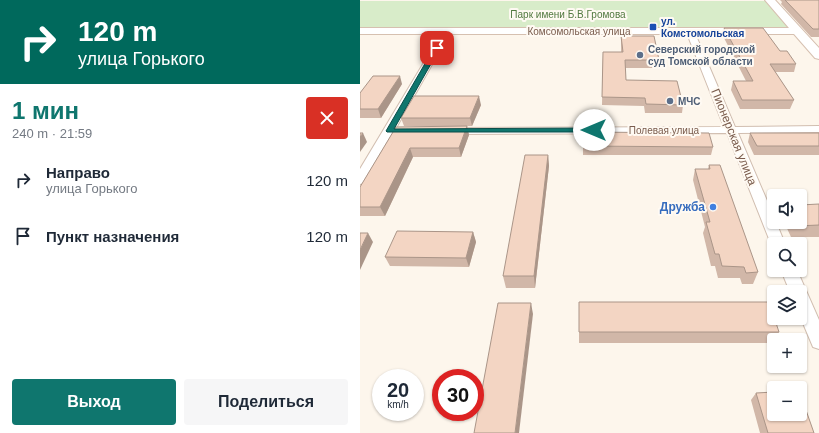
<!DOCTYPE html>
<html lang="ru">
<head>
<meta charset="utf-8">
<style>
	:root { --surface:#fff; --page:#f6f6f7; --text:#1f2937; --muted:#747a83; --accent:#0f766e }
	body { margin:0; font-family:Helvetica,sans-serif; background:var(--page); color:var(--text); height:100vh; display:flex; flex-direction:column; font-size:15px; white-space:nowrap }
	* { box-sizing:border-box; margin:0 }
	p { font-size:13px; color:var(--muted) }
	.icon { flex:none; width:22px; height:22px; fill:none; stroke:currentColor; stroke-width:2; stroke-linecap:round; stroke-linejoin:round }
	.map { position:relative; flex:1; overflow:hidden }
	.side { display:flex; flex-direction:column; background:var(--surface); width:360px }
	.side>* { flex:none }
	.banner { background:#00695c; color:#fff; overflow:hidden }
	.controls { position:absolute; left:407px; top:189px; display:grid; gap:8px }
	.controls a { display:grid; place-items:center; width:40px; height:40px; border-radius:4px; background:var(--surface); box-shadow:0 1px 3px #0004; font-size:20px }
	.speed { position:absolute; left:12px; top:369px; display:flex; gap:8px; font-size:20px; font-weight:700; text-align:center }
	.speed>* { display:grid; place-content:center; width:52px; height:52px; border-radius:50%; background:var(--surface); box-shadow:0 1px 3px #0004; line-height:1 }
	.speed small { font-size:10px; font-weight:400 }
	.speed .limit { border:6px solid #d22; background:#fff; color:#111 }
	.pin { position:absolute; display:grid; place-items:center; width:34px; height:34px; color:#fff; margin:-17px; border-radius:8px; box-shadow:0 2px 6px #0006 }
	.me { position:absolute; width:44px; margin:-22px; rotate:270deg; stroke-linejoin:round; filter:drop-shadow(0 0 3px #0008) }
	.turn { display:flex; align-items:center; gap:14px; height:84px; padding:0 12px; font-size:18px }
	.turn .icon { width:52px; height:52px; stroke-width:2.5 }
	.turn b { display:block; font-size:28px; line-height:34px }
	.round { display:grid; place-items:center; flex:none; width:42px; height:42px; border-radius:4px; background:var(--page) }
	.headline { display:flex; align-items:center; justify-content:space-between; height:68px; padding:0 12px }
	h1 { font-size:24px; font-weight:700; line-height:30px; color:var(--accent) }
	.button { display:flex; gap:8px; margin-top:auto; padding:8px 12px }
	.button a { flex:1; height:46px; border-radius:4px; background:var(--accent); color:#fff; font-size:16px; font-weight:700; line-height:46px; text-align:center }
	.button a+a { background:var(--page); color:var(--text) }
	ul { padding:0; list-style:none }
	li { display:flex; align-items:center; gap:12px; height:56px; padding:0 12px }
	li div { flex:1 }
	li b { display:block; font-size:15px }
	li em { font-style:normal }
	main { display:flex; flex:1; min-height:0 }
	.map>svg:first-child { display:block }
	.green { fill:#d8ecc9 }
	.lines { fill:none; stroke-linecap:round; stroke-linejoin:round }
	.street-casing { stroke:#d1beb0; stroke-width:2 }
	.secondary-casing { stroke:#d6c0b0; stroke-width:2 }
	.street { fill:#fff; fill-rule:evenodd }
	.secondary { fill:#fff; fill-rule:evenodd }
	.wall { fill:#d1b7a8 }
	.shaded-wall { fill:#aa9588 }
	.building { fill:#f3d5c3; stroke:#aa9588 }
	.route { fill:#0f766e; stroke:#0a4d48 }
	.transit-dot { fill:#1a4fb4; stroke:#fffaf3; stroke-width:1.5 }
	.service-dot { fill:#5c6f8a; stroke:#fffaf3; stroke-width:1.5 }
	.shop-dot { fill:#3f7fe0; stroke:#fffaf3; stroke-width:1.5 }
	.labels { text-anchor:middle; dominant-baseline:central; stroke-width:4; stroke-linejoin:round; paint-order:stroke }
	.far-park-label { font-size:10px; fill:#537a41; stroke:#fffaf3 }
	.far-transit-label { font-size:10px; font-weight:bold; fill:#164399; stroke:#fffaf3; text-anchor:start }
	.far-street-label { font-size:10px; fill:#7a5c4d; stroke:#fffaf3 }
	.far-service-label { font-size:10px; font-weight:bold; fill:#4e5e75; stroke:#fffaf3; text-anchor:start }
	.street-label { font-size:12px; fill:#7a5c4d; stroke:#fffaf3 }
	.shop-label { font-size:12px; font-weight:bold; fill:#366cbe; stroke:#fffaf3; text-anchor:end }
</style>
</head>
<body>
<main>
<section class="side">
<div class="banner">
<div class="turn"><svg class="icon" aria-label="right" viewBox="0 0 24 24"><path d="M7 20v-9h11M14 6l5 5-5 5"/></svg><div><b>120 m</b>улица Горького</div></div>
</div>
<div class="headline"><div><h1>1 мин</h1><p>240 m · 21:59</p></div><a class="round" style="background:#d93025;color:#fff"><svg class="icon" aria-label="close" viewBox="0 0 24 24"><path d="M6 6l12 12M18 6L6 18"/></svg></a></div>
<ul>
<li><svg class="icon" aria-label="right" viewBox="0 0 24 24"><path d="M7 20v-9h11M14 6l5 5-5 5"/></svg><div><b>Направо</b><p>улица Горького</p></div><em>120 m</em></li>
<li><svg class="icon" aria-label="arrive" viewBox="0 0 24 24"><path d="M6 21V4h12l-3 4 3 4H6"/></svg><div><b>Пункт назначения</b></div><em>120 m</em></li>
</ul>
<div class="button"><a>Выход</a><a>Поделиться</a></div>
</section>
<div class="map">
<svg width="459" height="433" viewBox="0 0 459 433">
	<rect width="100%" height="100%" fill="#fdf6ec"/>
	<!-- green -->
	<path class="green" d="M0,1H405L429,28H0Z"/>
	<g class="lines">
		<defs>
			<g id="street">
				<path d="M84,29H87L91,31L36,128H53L59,131L53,134H32L5,183L0,184V169Z"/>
				<path d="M327,29H333L334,31L375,127L459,126V132L378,133L414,217V222H416L425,244H414V248L411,244L367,133L90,134L84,131L90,128L364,127L326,31Z"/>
				<path d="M421,270H437L459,320V349L453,347L440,316V292H430Z"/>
			</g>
			<path id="secondary" d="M405,0H415L459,48V59L455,58L434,34H0V28H429Z"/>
		</defs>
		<!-- street casing -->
		<use href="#street" class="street-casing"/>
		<!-- secondary casing -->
		<use href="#secondary" class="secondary-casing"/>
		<!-- street -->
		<use href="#street" class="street"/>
		<!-- secondary -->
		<use href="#secondary" class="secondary"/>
	</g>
	<!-- wall -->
	<g class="wall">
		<path d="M420,0H459V37H451L421,4L422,2Z"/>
		<path d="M364,28L420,51L436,64L434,72H415L434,100L430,109H380L371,90L373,81H386L363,36Z"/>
		<path d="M261,36L299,60L298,68H265L266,80L323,105L322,113H285L284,106L242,105L243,52H261Z"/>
		<path d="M42,84L21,118H0V93Z"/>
		<path d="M121,105L112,126H44L41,118Z"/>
		<path d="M107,126L109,135L101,157H53L25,216H0V187L36,127Z"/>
		<path d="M390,133H459V155H394L388,142Z"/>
		<path d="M223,146L353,147L351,155H223Z"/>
		<path d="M188,155L189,166L175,288H146L143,276Z"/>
		<path d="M349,165L398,272L393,284H382L380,278H358L355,266H351L343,233L345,227L333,180L335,169H348Z"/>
		<path d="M459,204V237H431L424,222H440Z"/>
		<path d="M113,232L116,242L109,267L30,266L25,257Z"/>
		<path d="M219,332H419L413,343H219Z"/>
		<path d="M396,393L454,433H400L391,400Z"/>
	</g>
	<!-- shaded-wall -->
	<g class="shaded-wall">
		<path d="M40,76L42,84L21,118L18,109Z"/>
		<path d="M119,96L121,105L112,126L110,118Z"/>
		<path d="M107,126L109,135L101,157L99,148Z"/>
		<path d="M3,133L7,142L0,152V137Z"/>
		<path d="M50,148L53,157L25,216L20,207Z"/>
		<path d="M188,155L189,166L175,288L174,276Z"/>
		<path d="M113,232L116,242L109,267L106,258Z"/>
		<path d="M8,233L13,242L0,270V250Z"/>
		<path d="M171,303L173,314L159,433H155Z"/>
	</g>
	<!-- building -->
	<g class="building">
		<path d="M425,0H459V29H453Z"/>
		<path d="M364,28H403L420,51H427L436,64H410L434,100H382L373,81H393Z"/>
		<path d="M261,36H294L299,60H265L266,80L317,81L323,105L286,104L285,98L242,97L243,52H263Z"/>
		<path d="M13,76H40L18,109H0V93Z"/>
		<path d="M54,96H119L110,118H41Z"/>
		<path d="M107,126L99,148H50L20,207H0V187L36,127Z"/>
		<path d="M223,132L349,133L353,147L223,146Z"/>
		<path d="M0,133H3L0,137Z"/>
		<path d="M390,133H459V146H397Z"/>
		<path d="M165,155H188L174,276H143Z"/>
		<path d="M349,165H360L398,272L386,273L384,267L362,266L359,254H355L346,222H350L335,169H350Z"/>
		<path d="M459,204V225L436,226L435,222H440V205Z"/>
		<path d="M37,231L113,232L106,258L25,257Z"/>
		<path d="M0,233H8L0,250Z"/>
		<path d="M219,302H409L419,332H219Z"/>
		<path d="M138,303H171L155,433H114Z"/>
		<path d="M414,392V414H440V393L454,433H408L396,393Z"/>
	</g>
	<!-- route -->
	<path class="route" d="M77,46L80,48L34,129L234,128L237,130L234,132H27L26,131L74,48Z"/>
	<!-- markers -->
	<rect class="transit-dot" x="289" y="23" width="8" height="8" rx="2"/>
	<g class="service-dot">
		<circle cx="280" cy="55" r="4"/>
		<circle cx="310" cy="101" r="4"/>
	</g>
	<circle class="shop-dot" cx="353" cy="207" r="4"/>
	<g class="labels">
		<!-- far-park labels -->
		<g class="far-park-label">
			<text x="208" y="14">Парк имени Б.В.Громова</text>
		</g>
		<!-- far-transit labels -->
		<g class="far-transit-label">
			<text x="301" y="21">ул.<tspan x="301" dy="12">Комстомольская</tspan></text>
		</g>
		<!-- far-street labels -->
		<g class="far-street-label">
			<text x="219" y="31">Комсомольская улица</text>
			<text x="304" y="130">Полевая улица</text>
		</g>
		<!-- far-service labels -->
		<g class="far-service-label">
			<text x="288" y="49">Северский городской<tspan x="288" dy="12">суд Томской области</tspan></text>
			<text x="318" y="101">МЧС</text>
		</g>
		<!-- street labels -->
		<g class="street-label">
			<text transform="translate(374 137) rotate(68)">Пионерская улица</text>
		</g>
		<!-- shop labels -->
		<g class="shop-label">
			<text x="345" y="207">Дружба</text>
		</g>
	</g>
</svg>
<div class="controls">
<a><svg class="icon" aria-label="sound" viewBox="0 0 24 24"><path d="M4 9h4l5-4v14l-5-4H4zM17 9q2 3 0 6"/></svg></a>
<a><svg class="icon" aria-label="search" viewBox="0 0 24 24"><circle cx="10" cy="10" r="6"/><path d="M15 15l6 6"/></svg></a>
<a><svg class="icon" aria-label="layers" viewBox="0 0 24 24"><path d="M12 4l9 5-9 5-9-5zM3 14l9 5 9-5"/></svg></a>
<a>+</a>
<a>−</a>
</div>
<div class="speed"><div>20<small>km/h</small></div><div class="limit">30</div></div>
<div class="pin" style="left:77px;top:48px;background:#d93025"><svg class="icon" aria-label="arrive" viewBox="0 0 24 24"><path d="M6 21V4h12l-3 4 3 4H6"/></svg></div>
<svg class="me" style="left:234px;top:130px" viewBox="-20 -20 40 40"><circle r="19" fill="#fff"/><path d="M0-13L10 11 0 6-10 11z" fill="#0f766e"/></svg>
</div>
</main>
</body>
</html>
